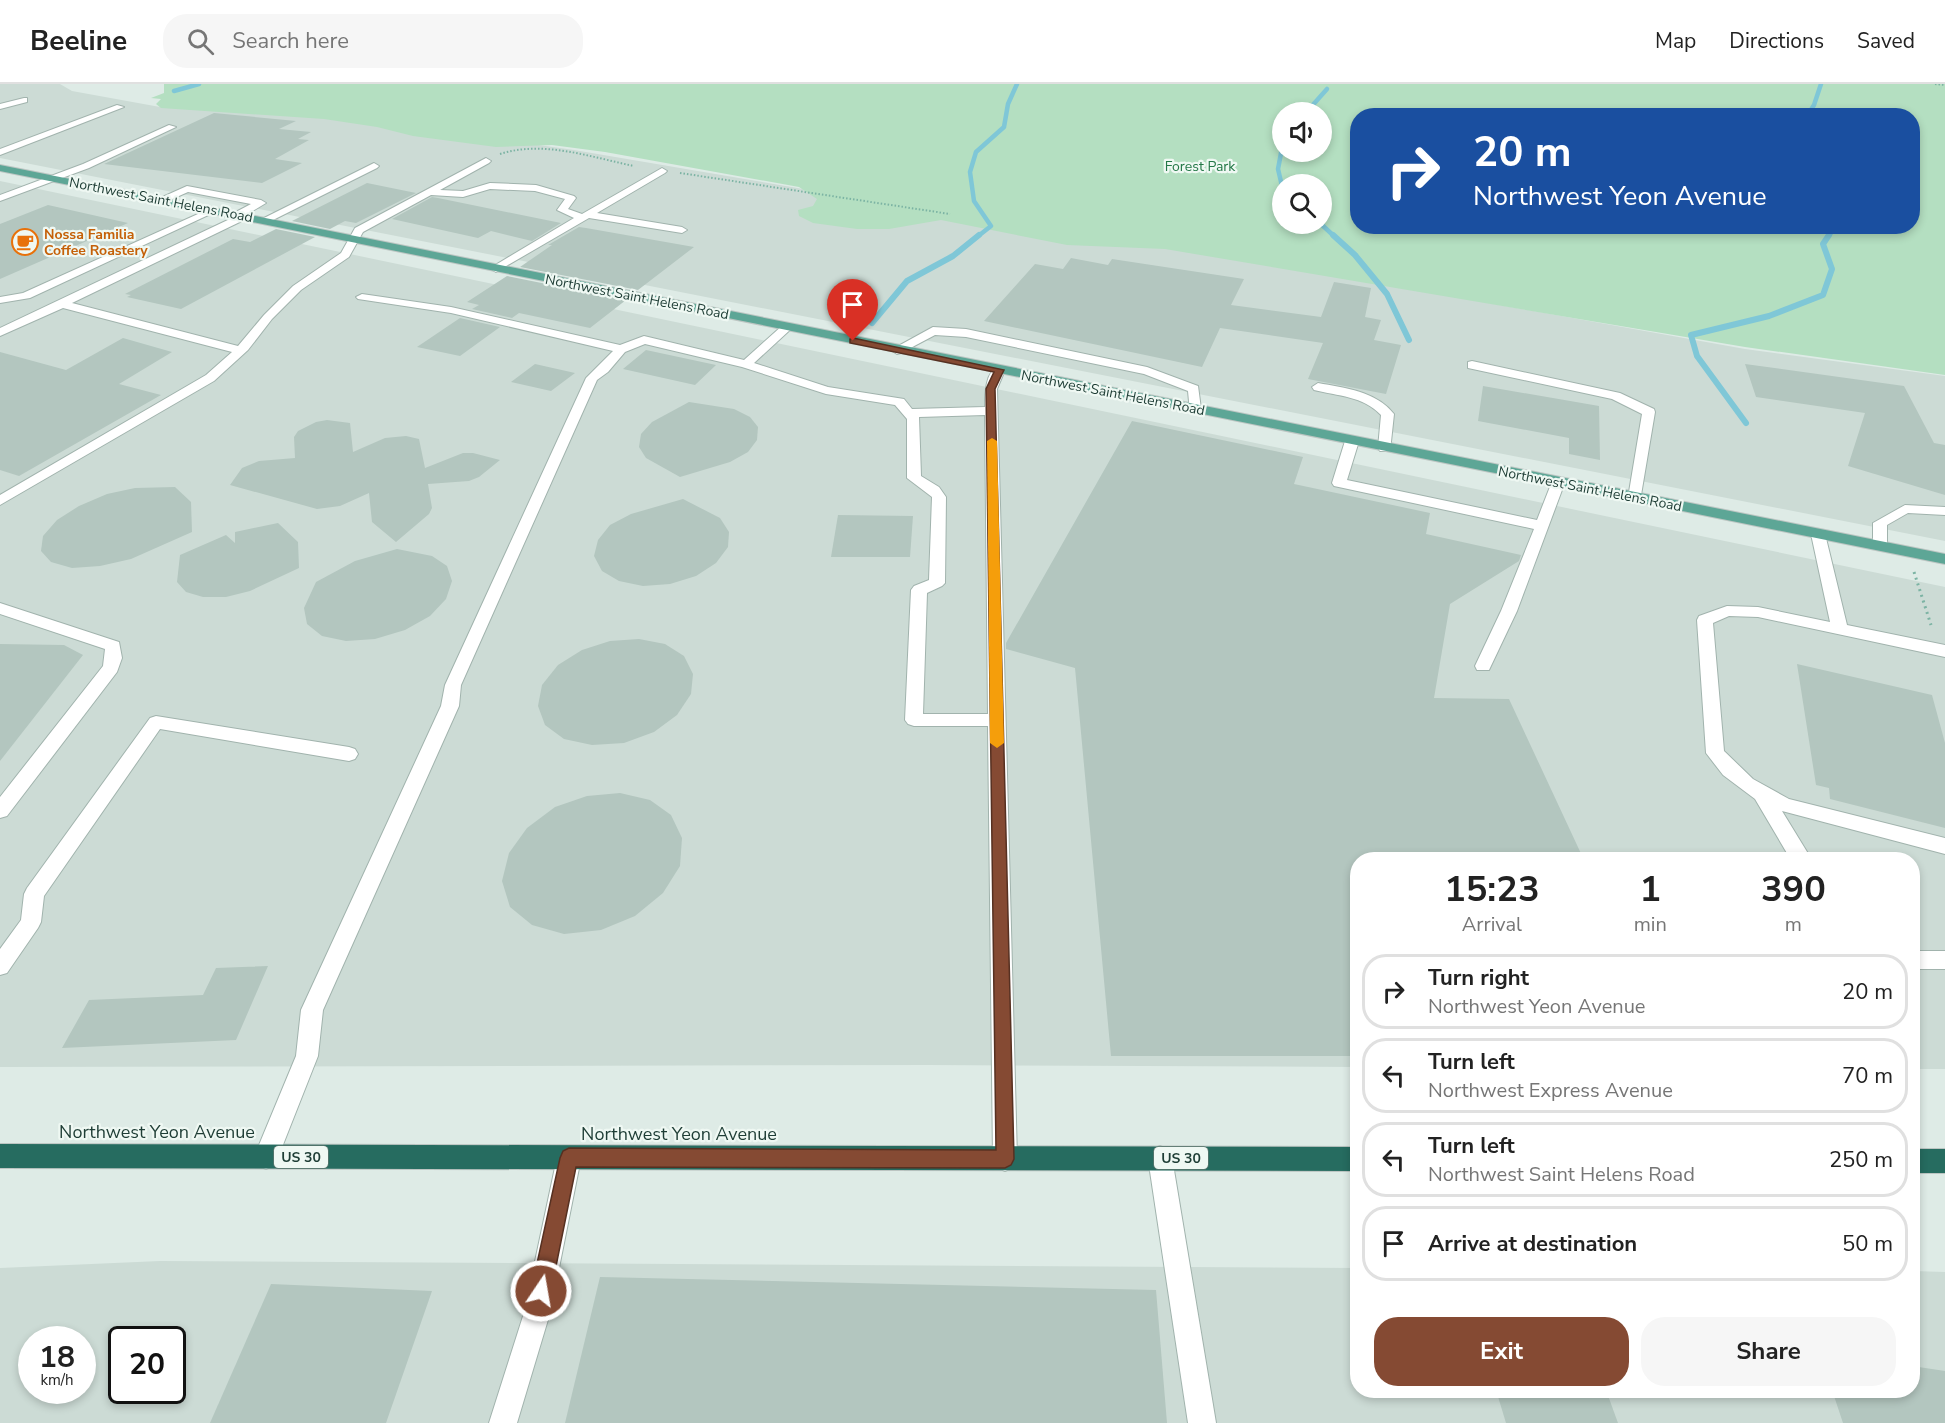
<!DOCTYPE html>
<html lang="en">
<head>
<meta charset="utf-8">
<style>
	:root { --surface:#fff; --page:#f6f6f6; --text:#222; --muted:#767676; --line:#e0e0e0; --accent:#854a33 }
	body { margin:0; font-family:"Nunito Sans",sans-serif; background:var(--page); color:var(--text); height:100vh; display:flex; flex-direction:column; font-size:22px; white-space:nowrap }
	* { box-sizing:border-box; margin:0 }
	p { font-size:20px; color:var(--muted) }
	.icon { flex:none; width:33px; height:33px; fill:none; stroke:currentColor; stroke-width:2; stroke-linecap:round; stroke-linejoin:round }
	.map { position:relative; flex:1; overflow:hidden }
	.panel { position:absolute; left:1350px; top:768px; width:570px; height:546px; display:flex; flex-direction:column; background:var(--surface); border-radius:24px; box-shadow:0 3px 9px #0003 }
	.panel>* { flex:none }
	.hud { position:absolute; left:1350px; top:24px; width:570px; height:126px; border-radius:24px; box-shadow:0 3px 9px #0003; background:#1a4fa0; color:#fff; overflow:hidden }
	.fabs { position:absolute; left:1272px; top:18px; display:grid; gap:12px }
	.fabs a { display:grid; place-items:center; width:60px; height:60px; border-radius:50%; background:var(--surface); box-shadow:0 3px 9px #0003; font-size:30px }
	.speed { position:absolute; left:18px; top:1242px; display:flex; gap:12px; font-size:30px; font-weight:700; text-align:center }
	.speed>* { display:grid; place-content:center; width:78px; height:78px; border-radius:50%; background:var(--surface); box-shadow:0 3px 9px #0003; line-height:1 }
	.speed small { font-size:15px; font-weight:400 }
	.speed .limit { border:3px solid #111; border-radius:9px; background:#fff; color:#111 }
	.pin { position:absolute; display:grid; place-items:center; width:51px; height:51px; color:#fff; margin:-62px -26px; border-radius:50% 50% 50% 0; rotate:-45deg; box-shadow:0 0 6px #0007 }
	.pin .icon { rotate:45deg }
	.me { position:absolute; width:66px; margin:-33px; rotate:12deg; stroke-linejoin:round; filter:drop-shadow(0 0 4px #0008) }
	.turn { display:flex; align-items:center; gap:21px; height:126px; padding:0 24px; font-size:27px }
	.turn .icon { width:78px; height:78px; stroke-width:2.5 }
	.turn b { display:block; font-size:42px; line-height:51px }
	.eta { display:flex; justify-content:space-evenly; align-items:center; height:102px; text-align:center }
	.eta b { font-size:36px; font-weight:700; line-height:42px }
	.button { display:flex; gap:12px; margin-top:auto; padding:12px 24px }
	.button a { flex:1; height:69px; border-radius:24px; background:var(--accent); color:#fff; font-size:24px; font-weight:700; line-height:69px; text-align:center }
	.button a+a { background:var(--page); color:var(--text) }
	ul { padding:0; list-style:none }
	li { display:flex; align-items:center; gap:18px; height:75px; margin:0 12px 9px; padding:0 12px; border:3px solid var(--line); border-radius:24px }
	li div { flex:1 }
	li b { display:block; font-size:22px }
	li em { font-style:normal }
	header { display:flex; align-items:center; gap:36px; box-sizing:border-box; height:84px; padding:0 30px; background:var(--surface); border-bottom:2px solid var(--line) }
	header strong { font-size:28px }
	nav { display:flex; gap:33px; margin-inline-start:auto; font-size:21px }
	.search { width:420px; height:54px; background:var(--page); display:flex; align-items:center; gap:15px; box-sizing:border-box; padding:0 21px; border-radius:24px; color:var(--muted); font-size:22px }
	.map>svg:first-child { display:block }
	.built { fill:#ccdbd5; fill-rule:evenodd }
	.green { fill:#b4dfc1; fill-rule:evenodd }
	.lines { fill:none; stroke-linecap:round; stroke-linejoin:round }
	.stream-far1 { stroke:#7fc7d7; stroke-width:4.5 }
	.stream { stroke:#7fc7d7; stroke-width:6 }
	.building { fill:#b3c6bf }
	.minor-casing { stroke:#a1b3ad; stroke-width:2 }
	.major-casing { stroke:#bcc5c2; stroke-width:2 }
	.highway-casing { stroke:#bcc5c2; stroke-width:2 }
	.path-far1 { stroke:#7bb3a3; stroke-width:2; stroke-dasharray:1.5 2; stroke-linecap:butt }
	.path { stroke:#7bb3a3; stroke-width:3; stroke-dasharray:2 4; stroke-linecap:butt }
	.minor { fill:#fff; fill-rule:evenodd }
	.major { fill:#5da696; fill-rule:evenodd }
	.highway { fill:#266c60; fill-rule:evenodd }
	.route { fill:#854a33; stroke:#563021; stroke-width:1.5 }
	.slow { fill:#f59e0b }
	.labels { text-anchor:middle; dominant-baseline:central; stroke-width:4.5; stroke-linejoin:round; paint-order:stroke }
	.far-park-label { font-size:14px; fill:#247847; stroke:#eff8f3 }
	.far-street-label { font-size:14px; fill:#1e3d35; stroke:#eff8f3 }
	.far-food-label { font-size:14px; font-weight:bold; fill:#c56008; stroke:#eff8f3; text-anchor:start }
	.shield { fill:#eff8f3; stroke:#5d756e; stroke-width:1.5 }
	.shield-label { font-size:14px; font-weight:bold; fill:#1e3d35 }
	.near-street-label { font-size:18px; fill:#1e3d35; stroke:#eff8f3 }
</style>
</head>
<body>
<header>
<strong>Beeline</strong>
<div class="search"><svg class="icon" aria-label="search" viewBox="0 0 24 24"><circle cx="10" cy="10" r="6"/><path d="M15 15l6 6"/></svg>Search here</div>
<nav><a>Map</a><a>Directions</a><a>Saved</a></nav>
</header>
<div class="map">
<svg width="1945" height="1339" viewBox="0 0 1945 1339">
	<rect width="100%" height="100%" fill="#deebe6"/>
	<!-- built -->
	<g class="built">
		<path d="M0,0H60L72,7L160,23L331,32L574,66L809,106L1244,175L1745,265L1945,292V457L0,74Z"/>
		<path d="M0,97L1945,503V985H1913L1912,776H1358L1357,983L928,981L0,983Z"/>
		<path d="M160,1177L1357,1184L1358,1306H1912L1913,1187L1945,1188V1339H0V1184ZM32,1256H82V1306H32ZM122,1256H172V1306H122Z"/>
	</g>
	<!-- green -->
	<path class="green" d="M164,0H1945V291L1745,263L1165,165L1067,161L941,136L889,145H857L813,139L799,132L798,126L813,122L817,115L799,103L605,68L552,61L496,63L413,52L377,43L324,35L161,24L156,20L161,15L151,14L164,9ZM1282,28H1322V68H1282ZM1358,32H1912V142H1358ZM1282,100H1322V140H1282Z"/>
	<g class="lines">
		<!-- stream-far1 -->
		<g class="stream-far1">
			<path d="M174,7L199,0"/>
			<path d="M1310,28L1311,23L1327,5"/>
			<path d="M1807,32L1814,21L1821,0"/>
			<path d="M1282,64L1278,85L1282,102"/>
			<path d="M1321,140L1335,153"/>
			<path d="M977,153L991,142L974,117L970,88L976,68L1004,43L1008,20L1017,0"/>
			<path d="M1828,153L1836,142"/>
		</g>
		<!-- stream -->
		<g class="stream">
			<path d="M1333,151L1355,171L1387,210L1409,256"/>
			<path d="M872,239L907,197L953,172L979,151"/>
			<path d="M1746,339L1697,272L1691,251L1769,232L1823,211L1832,185L1823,160L1829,151"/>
		</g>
	</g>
	<!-- building -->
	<g class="building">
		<path d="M214,29L296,37L279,45L311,48L298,55L309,56L275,75L302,79L262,99L104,80Z"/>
		<path d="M367,99L416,109L356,139L345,137L330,145L292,137Z"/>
		<path d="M432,113L438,114L561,139L532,157L491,147L478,154L392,135Z"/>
		<path d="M48,121L128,139L0,195V140Z"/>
		<path d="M579,143L586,144L694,163L638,206L520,183L552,161H548Z"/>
		<path d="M276,145L315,153L181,225L127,213L131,211L125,210L233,155L250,158Z"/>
		<path d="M1071,174L1108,181L1112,175L1244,195L1231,221L1321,233L1334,198L1371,204L1365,233L1381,236L1374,256L1401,261L1386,310L1308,295L1323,259L1220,244L1202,283L984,237L1035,180L1063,185Z"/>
		<path d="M507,192L626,216L590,244L519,229L512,234L472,225L479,221L467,218Z"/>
		<path d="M460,234L500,243L460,272L417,263Z"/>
		<path d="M123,254L172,268L119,300L161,311L19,392L0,386V268L66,286Z"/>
		<path d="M646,266L716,281L695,301L623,285Z"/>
		<path d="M535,280L575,289L551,307L511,298Z"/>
		<path d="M1745,280L1904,302L1934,359L1945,361V411L1848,382L1865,329L1756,313Z"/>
		<path d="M1483,302L1599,322L1600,376L1569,370V354L1478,337Z"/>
		<path d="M689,318L734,325L750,333L758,343L757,356L748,368L730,378L680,393L646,374L639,363L641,350L652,338Z"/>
		<path d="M327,336L350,339L353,368L385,354L406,352L419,355L425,384L463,369H473L500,376L479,393L469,397L428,400L432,424L429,430L396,458L372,438L369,409L340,422L317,425L230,401L242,384L259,377L295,374L294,353L298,347L316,338Z"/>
		<path d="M1132,337L1303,373L1294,400L1430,429L1426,450L1521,471L1519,477L1450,520L1434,614L1509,615L1584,776H1358V972H1111L1075,584L1006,565V559Z"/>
		<path d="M175,403L191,418L192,448L131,475L100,482L72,484L51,478L41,467L43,452L57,436L79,422L107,410L135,404Z"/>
		<path d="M683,415L720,434L729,448L728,463L716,479L696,492L670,500L643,502L619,497L602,487L594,472L598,456L610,441L631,430Z"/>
		<path d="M838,431L913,432L910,473H831Z"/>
		<path d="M278,439L298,458L299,484L250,507L226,513H203L186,508L177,498L180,471L226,451L235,459V448Z"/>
		<path d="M397,465L432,472L447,482L452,497L446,515L430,532L405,546L375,555L346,557L322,552L307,540L304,524L316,498L355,477Z"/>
		<path d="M639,555L665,560L684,572L693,590L691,610L677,631L654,648L624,659L592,661L564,655L545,641L538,622L542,601L558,581L582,566L610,557Z"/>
		<path d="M0,560L64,561L83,571L0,677Z"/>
		<path d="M1797,580L1932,611L1945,659V744L1830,715L1829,704L1816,701Z"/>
		<path d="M620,709L650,716L671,731L682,754L680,782L663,809L635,832L601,846L564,850L532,841L510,823L502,797L509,769L527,744L555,723L587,712Z"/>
		<path d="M268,882L236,956L62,964L89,916L203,911L216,884Z"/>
		<path d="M600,1193L1156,1206L1167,1339H565Z"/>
		<path d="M271,1200L432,1207L386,1339H210Z"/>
		<path d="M1912,1282L1945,1287V1339H1843L1832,1306H1912Z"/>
		<path d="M1496,1306H1606L1618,1339H1506Z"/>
	</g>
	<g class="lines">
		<defs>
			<g id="minor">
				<path d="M24,14H27V18L0,25V20Z"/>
				<path d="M117,21L124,23L0,71V65Z"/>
				<path d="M169,41L176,43L89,84L0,117V111L83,80Z"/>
				<path d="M486,74L491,77L489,79L440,106L463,107L490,99L536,101L574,112L576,114L568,125L582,130L662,84L667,87L665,89L597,129L682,143L687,146L682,149L589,134L496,188L491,185L492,183L574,134L557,126L565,115L535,107L490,105L463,113L431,111L363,148L349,173L301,206L272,235L248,266L214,297L0,421V411L206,291L232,268L63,224L0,252V244L232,134V130L251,120L188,108L161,120L158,119V115L187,102L261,116L266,119L246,131V135L72,219L238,262L264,231L293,202L341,169L355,144Z"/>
				<path d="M374,79L379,82L377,84L267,139L258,137Z"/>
				<path d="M209,125L217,127L30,214L0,219V213L23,209Z"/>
				<path d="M362,210L451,223L620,261L644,252L744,276L783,241H791V245L754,279L828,303L904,315L912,325L985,323C985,311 985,287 999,282L1003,283L1005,286L997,305L1017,1075L1014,1083L1005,1087L996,1083L993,1075L988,642H914L908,640L905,636L911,506L914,502L929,496L932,413L907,394V335L895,321L826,310L742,283L645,260L625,268L608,288L597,296L461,601L459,622L323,926L318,972L275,1081L266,1085L257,1081L254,1073L296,972L301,926L441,622L445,601L586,294L613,267L451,229L358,215L356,213ZM985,331L988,630H923L927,509L942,502L945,499L946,413L939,403L921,392L919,333Z"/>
				<path d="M933,243L966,245L1147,283L1198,302L1201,325L1195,329L1190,328L1188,307L1144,290L966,253L935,251L901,269L897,270L891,266Z"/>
				<path d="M1472,277L1620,309L1654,325L1655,328L1640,417L1635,418L1628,414L1642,330L1612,315L1468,284V278Z"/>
				<path d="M1318,299C1345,304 1376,307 1394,330L1390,367H1380L1378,364L1381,331C1363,312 1338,312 1314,306L1312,303Z"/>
				<path d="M1352,353L1359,357L1347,396L1537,436L1553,395H1563L1565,398L1517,527L1489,586H1477L1475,582L1501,527L1534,445L1334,402L1332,399L1345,357Z"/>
				<path d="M1905,421L1945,423V431L1908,429L1887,441V462L1885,465H1875L1873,462V439Z"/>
				<path d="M1818,446L1825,450L1847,541L1945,561V573L1758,533L1729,532L1713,539L1724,667L1753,695L1789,715L1945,754V770L1782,727L1812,776H1791L1755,715L1723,691L1706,669L1697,536L1699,532L1727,522L1758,523L1830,538L1811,450Z"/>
				<path d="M0,519L119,558L122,574L117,588L7,732L0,734V713L103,582L105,565L0,530Z"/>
				<path d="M156,632L349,663L355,665L358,670L355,675L349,677L160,645L44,812L41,838L38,844L7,889L0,891V865L21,836L24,810L27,804L150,634Z"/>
				<rect x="1912" y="867" width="33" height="18"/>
				<path d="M569,1062L578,1066L581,1074L550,1229L517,1339H489L524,1229L557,1074L560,1066Z"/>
				<path d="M1160,1062L1169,1066L1172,1074L1216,1339H1188L1148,1074L1151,1066Z"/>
			</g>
			<path id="major" d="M0,81L1945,470V480L0,87Z"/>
			<g id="highway">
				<path d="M0,1060L1358,1063V1087L0,1084Z"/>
				<rect x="1912" y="1065" width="33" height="24"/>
			</g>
		</defs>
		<!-- minor casing -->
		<use href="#minor" class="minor-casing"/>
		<!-- major casing -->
		<use href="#major" class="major-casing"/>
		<!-- highway casing -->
		<use href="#highway" class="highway-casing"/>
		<!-- path-far1 -->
		<g class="path-far1">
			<path d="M1935,0L1945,1"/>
			<path d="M500,70C544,56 590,73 634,82"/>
			<path d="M680,89L950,130"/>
		</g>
		<!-- path -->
		<path class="path" d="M1914,488L1931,541"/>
		<!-- minor -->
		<use href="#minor" class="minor"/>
		<!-- major -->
		<use href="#major" class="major"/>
		<!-- highway -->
		<use href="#highway" class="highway"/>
	</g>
	<!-- route -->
	<path class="route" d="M853,254L1004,286L995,305L1014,1075L1011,1081L1005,1084L576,1083L551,1207L548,1214L541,1216L534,1214L531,1207L560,1074L563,1067L569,1064L996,1066L986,305L994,288L850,259V255Z"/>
	<!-- slow -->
	<path class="slow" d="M992,354L997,357L1004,659L997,664L990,659L987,357Z"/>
	<!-- icons -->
	<defs>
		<symbol id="cafe-ring" viewBox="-11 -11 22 22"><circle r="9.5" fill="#eff8f3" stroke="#e8710a" stroke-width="1.5"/><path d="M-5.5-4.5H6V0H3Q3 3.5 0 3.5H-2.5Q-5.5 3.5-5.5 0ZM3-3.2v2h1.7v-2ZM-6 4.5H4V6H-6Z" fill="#e8710a"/></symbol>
	</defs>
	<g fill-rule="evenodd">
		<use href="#cafe-ring" x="10" y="143" width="30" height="30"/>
	</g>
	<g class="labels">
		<!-- far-park labels -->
		<g class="far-park-label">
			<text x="1200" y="82">Forest Park</text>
		</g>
		<!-- far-street labels -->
		<g class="far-street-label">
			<text transform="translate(161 116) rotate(11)">Northwest Saint Helens Road</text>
			<text transform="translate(637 213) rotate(11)">Northwest Saint Helens Road</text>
			<text transform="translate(1113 309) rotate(11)">Northwest Saint Helens Road</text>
			<text transform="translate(1590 405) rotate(11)">Northwest Saint Helens Road</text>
		</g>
		<!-- far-food labels -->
		<g class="far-food-label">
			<text x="44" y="150">Nossa Familia<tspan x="44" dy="16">Coffee Roastery</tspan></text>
		</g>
		<!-- shield labels -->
		<g class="shield">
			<rect x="274" y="1062" width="54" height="22" rx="4.5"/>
			<rect x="1154" y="1063" width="54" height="22" rx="4.5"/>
		</g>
		<g class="shield-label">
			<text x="301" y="1073">US 30</text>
			<text x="1181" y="1074">US 30</text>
		</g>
		<!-- near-street labels -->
		<g class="near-street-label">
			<text x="157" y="1048">Northwest Yeon Avenue</text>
			<text x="679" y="1050">Northwest Yeon Avenue</text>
		</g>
	</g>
</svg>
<div class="fabs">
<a><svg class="icon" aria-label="sound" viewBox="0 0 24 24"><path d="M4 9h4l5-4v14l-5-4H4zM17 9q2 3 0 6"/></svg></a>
<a><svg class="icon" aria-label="search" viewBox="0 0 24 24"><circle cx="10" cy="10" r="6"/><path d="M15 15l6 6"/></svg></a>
</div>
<div class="speed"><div>18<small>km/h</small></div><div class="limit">20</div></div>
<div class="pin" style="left:853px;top:257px;background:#d93025"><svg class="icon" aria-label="arrive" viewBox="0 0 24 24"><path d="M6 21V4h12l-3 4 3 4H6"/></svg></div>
<svg class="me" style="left:541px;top:1207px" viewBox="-20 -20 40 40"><circle r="17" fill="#854a33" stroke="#fff" stroke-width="3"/><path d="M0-11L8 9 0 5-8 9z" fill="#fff"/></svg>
<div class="hud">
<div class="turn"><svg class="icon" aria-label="right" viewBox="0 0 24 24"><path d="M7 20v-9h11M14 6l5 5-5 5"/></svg><div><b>20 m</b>Northwest Yeon Avenue</div></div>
</div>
<section class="panel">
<div class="eta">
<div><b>15:23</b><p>Arrival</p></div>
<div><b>1</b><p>min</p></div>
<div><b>390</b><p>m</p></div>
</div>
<ul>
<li><svg class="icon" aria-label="right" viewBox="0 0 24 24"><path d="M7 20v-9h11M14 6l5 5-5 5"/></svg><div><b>Turn right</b><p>Northwest Yeon Avenue</p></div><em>20 m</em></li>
<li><svg class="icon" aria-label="left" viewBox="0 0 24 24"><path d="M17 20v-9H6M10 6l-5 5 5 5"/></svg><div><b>Turn left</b><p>Northwest Express Avenue</p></div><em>70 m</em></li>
<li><svg class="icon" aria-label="left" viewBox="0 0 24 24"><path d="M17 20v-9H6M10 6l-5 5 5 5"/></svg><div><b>Turn left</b><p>Northwest Saint Helens Road</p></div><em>250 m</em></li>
<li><svg class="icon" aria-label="arrive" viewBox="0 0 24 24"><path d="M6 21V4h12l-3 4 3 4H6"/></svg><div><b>Arrive at destination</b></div><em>50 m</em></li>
</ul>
<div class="button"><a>Exit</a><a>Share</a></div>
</section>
</div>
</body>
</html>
